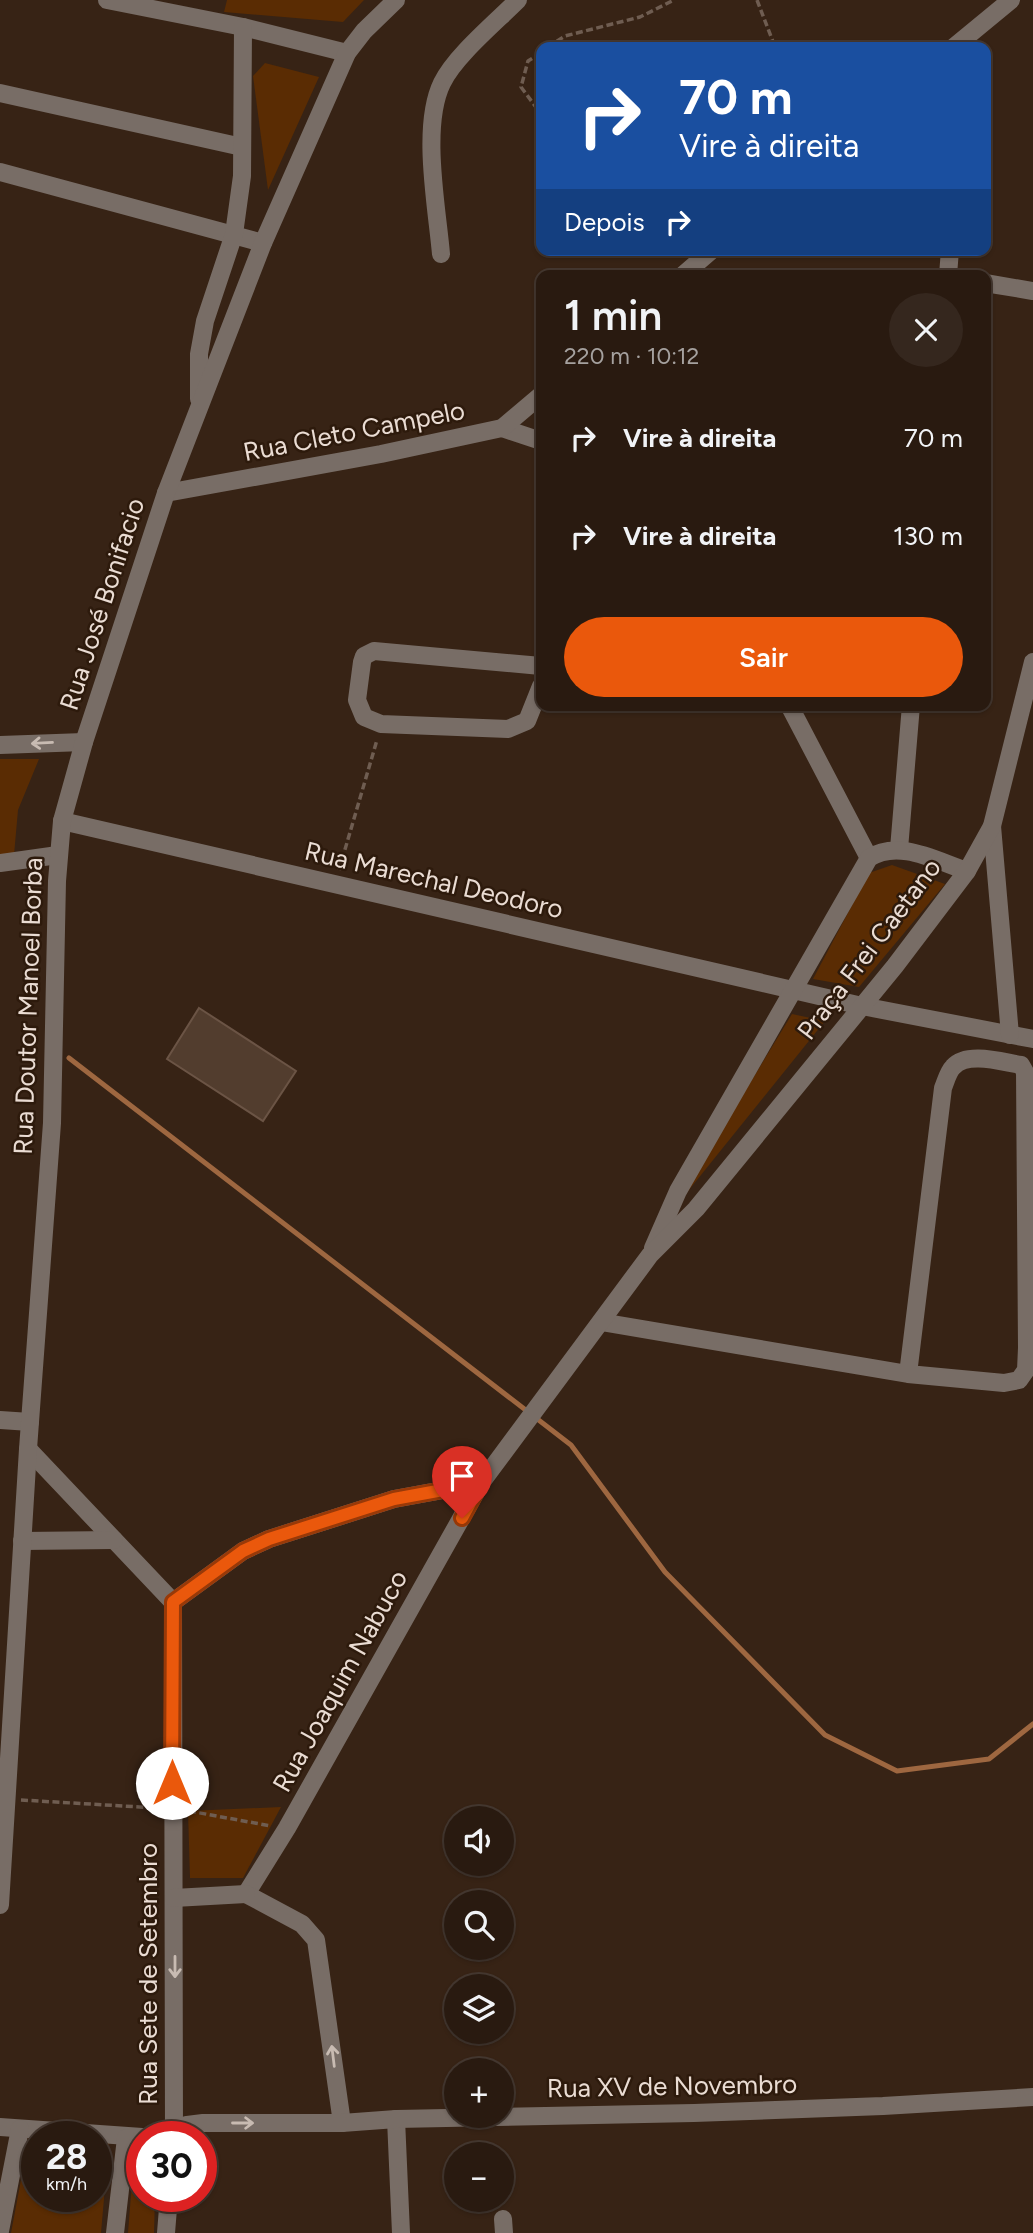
<!DOCTYPE html>
<html lang="pt">
<head>
<meta charset="utf-8">
<style>
	:root { --surface:#291a10; --page:#35271e; --text:#f1f3f6; --muted:#a5a19f; --line:#453830; --accent:#ea580c }
	body { margin:0; font-family:Figtree,sans-serif; background:var(--page); color:var(--text); height:100vh; display:flex; flex-direction:column; font-size:26px; white-space:nowrap }
	* { box-sizing:border-box; margin:0 }
	p { font-size:23px; color:var(--muted) }
	.icon { flex:none; width:38px; height:38px; fill:none; stroke:currentColor; stroke-width:2; stroke-linecap:round; stroke-linejoin:round }
	.map { position:relative; flex:1; overflow:hidden }
	.drawer { position:absolute; left:536px; top:270px; width:455px; height:441px; display:flex; flex-direction:column; background:var(--surface); border-radius:14px; box-shadow:0 2px 5px #0004,0 0 0 2px var(--line) }
	.drawer>* { flex:none }
	.banner { position:absolute; left:536px; top:42px; width:455px; height:214px; border-radius:14px; box-shadow:0 2px 5px #0004,0 0 0 2px var(--line); background:#1a4fa0; color:#fff; overflow:hidden }
	.fabs { position:absolute; left:444px; top:1806px; display:grid; gap:14px }
	.fabs a { display:grid; place-items:center; width:70px; height:70px; border-radius:50%; background:var(--surface); box-shadow:0 2px 5px #0004,0 0 0 2px var(--line); font-size:35px }
	.speed { position:absolute; left:21px; top:2121px; display:flex; gap:14px; font-size:35px; font-weight:700; text-align:center }
	.speed>* { display:grid; place-content:center; width:91px; height:91px; border-radius:50%; background:var(--surface); box-shadow:0 2px 5px #0004,0 0 0 2px var(--line); line-height:1 }
	.speed small { font-size:18px; font-weight:400 }
	.speed .limit { border:10px solid #d22; background:#fff; color:#111 }
	.pin { position:absolute; display:grid; place-items:center; width:60px; height:60px; color:#fff; margin:-72px -30px; border-radius:50% 50% 50% 0; rotate:-45deg; box-shadow:0 0 7px #0007 }
	.pin .icon { rotate:45deg }
	.me { position:absolute; width:77px; margin:-38px; rotate:0deg; stroke-linejoin:round; filter:drop-shadow(0 0 5px #0008) }
	.turn { display:flex; align-items:center; gap:24px; height:147px; padding:0 28px; font-size:32px }
	.turn .icon { width:91px; height:91px; stroke-width:2.5 }
	.turn b { display:block; font-size:49px; line-height:60px }
	.then { display:flex; align-items:center; height:66px; padding:0 28px; background:#0003; gap:14px; font-size:26px }
	.round { display:grid; place-items:center; flex:none; width:74px; height:74px; border-radius:37px; background:var(--page) }
	.overview { display:flex; align-items:center; justify-content:space-between; height:119px; padding:0 28px }
	h1 { font-size:42px; font-weight:600; line-height:52px }
	.primary-button { display:flex; gap:14px; margin-top:auto; padding:14px 28px }
	.primary-button a { flex:1; height:80px; border-radius:42px; background:var(--accent); color:#fff; font-size:28px; font-weight:600; line-height:80px; text-align:center }
	ul { padding:0; list-style:none }
	li { display:flex; align-items:center; gap:21px; height:98px; padding:0 28px }
	li div { flex:1 }
	li b { display:block; font-size:26px }
	li em { font-style:normal }
	.map>svg:first-child { display:block }
	.green { fill:#5a2c03 }
	.lines { fill:none; stroke-linecap:round; stroke-linejoin:round }
	.stream { stroke:#9e6740; stroke-width:5 }
	.building { fill:#523d2e; stroke:#6b5445; stroke-width:2 }
	.path { stroke:#6f5d51; stroke-width:3.5; stroke-dasharray:7 3.5; stroke-linecap:butt }
	.minor { stroke:#786d66; stroke-width:18 }
	.oneway { stroke:#c8bbb2 }
	.route-casing { stroke:#983908; stroke-width:18 }
	.route { stroke:#ea580c; stroke-width:12 }
	.labels { text-anchor:middle; dominant-baseline:central; stroke-width:5; stroke-linejoin:round; paint-order:stroke }
	.street-label { font-size:26px; fill:#eadcd3; stroke:#2d1a0c }
</style>
</head>
<body>
<div class="map">
<svg width="1033" height="2233" viewBox="0 0 1033 2233">
	<rect width="100%" height="100%" fill="#372315"/>
	<!-- green -->
	<g class="green">
		<path d="M227,0H364L343,22L224,12Z"/>
		<path d="M265,63L319,77L268,190L253,76Z"/>
		<path d="M0,759H39L18,810L14,855L0,857Z"/>
		<path d="M892,865L945,884L859,987L813,979L869,873Z"/>
		<path d="M792,1014L825,1021L672,1211Z"/>
		<path d="M281,1807L243,1878H190L188,1811Z"/>
		<path d="M30,2132L37,2137V2196H96V2139L109,2141L101,2233H11Z"/>
		<path d="M135,2143H142V2196H155L154,2233H128Z"/>
	</g>
	<g class="lines">
		<!-- stream -->
		<path class="stream" d="M69,1058L571,1445L665,1572L825,1735L897,1771L989,1759L1033,1724"/>
	</g>
	<!-- building -->
	<path class="building" d="M199,1008L296,1071L263,1121L167,1059Z"/>
	<g class="lines">
		<!-- path -->
		<g class="path">
			<path d="M757,0L775,47"/>
			<path d="M548,47L565,36L640,17L674,0"/>
			<path d="M541,53L528,61L521,87L541,114"/>
			<path d="M339,870L377,740"/>
			<path d="M21,1800L157,1808"/>
			<path d="M189,1811L271,1826"/>
		</g>
		<!-- minor -->
		<g class="minor">
			<path d="M107,0L243,27L347,53"/>
			<path d="M954,47L1011,0"/>
			<path d="M0,93L242,147"/>
			<path d="M0,172L263,243"/>
			<path d="M441,254C437,207 421,126 442,83C455,56 496,22 518,0"/>
			<path d="M683,275L712,250"/>
			<path d="M948,275L950,250"/>
			<path d="M985,283L1033,291"/>
			<path d="M199,399V354L205,321L234,234L242,176L243,27"/>
			<path d="M502,428L541,441"/>
			<path d="M166,493L381,454L502,428L541,395"/>
			<path d="M541,666L374,651L364,656L362,662L357,700L364,717L381,724L508,729L527,721L541,686"/>
			<path d="M789,705L869,858"/>
			<path d="M0,745L84,742"/>
			<path d="M62,821L862,1006L1033,1039"/>
			<path d="M992,826L1010,1035"/>
			<path d="M899,849L911,705"/>
			<path d="M0,863L58,855"/>
			<path d="M653,1248L678,1191L869,858C899,839 936,861 967,871"/>
			<path d="M601,1322L908,1374L1004,1383L1019,1380L1026,1370L1027,1348L1025,1072L1021,1065C1002,1062 967,1051 953,1067C948,1072 946,1081 943,1088L908,1374"/>
			<path d="M0,1420L30,1422"/>
			<path d="M28,1449L173,1602L174,2137"/>
			<path d="M22,1541L114,1540"/>
			<path d="M173,1602L243,1551L269,1539L394,1499L481,1483"/>
			<path d="M246,1894L287,1828L481,1483L650,1255L696,1209L895,966L967,871L992,826L1033,662"/>
			<path d="M246,1894L302,1924L316,1940L342,2123"/>
			<path d="M174,1898L246,1894"/>
			<path d="M0,1905L28,1449L52,1123L57,881L62,821L84,742L166,493L263,243L347,53L364,31L396,0"/>
			<path d="M396,2119L401,2233"/>
			<path d="M0,2127L142,2137"/>
			<path d="M146,2137L187,2125L203,2123H342L396,2119L694,2113L883,2106L1033,2097"/>
			<path d="M503,2219L504,2233"/>
			<path d="M0,2231L20,2129"/>
			<path d="M115,2233L126,2138"/>
			<path d="M166,2233L169,2196"/>
		</g>
	</g>
	<!-- one-way arrows -->
	<defs><path id="oneway-shaft" d="M-6 0H5M1.5-3L5.5 0L1.5 3" fill="none" stroke-width="1.6" stroke-linecap="round" stroke-linejoin="round" transform="scale(1.75)"/></defs>
	<g class="oneway">
		<use href="#oneway-shaft" transform="translate(42 743) rotate(177)"/>
		<use href="#oneway-shaft" transform="translate(175 1967) rotate(90)"/>
		<use href="#oneway-shaft" transform="translate(333 2056) rotate(-97)"/>
		<use href="#oneway-shaft" transform="translate(243 2123)"/>
	</g>
	<g class="lines">
		<defs>
			<path id="route" d="M172,1783L173,1602L243,1551L269,1539L394,1499L481,1483L462,1518"/>
		</defs>
		<!-- route casing -->
		<use href="#route" class="route-casing"/>
		<!-- route -->
		<use href="#route" class="route"/>
	</g>
	<g class="labels">
		<!-- street labels -->
		<g class="street-label">
			<text transform="translate(354 431) rotate(-11)">Rua Cleto Campelo</text>
			<text transform="translate(102 604) rotate(-72)">Rua José Bonifacio</text>
			<text transform="translate(434 880) rotate(13)">Rua Marechal Deodoro</text>
			<text transform="translate(869 949) rotate(-53)">Praça Frei Caetano</text>
			<text transform="translate(28 1006) rotate(-88)">Rua Doutor Manoel Borba</text>
			<text transform="translate(340 1681) rotate(-61)">Rua Joaquim Nabuco</text>
			<text transform="translate(148 1974) rotate(-90)">Rua Sete de Setembro</text>
			<text transform="translate(672 2086) rotate(-1)">Rua XV de Novembro</text>
		</g>
	</g>
</svg>
<div class="fabs">
<a><svg class="icon" aria-label="sound" viewBox="0 0 24 24"><path d="M4 9h4l5-4v14l-5-4H4zM17 9q2 3 0 6"/></svg></a>
<a><svg class="icon" aria-label="search" viewBox="0 0 24 24"><circle cx="10" cy="10" r="6"/><path d="M15 15l6 6"/></svg></a>
<a><svg class="icon" aria-label="layers" viewBox="0 0 24 24"><path d="M12 4l9 5-9 5-9-5zM3 14l9 5 9-5"/></svg></a>
<a>+</a>
<a>−</a>
</div>
<div class="speed"><div>28<small>km/h</small></div><div class="limit">30</div></div>
<div class="pin" style="left:462px;top:1518px;background:#d93025"><svg class="icon" aria-label="arrive" viewBox="0 0 24 24"><path d="M6 21V4h12l-3 4 3 4H6"/></svg></div>
<svg class="me" style="left:172px;top:1783px" viewBox="-20 -20 40 40"><circle r="19" fill="#fff"/><path d="M0-13L10 11 0 6-10 11z" fill="#ea580c"/></svg>
<div class="banner">
<div class="turn"><svg class="icon" aria-label="right" viewBox="0 0 24 24"><path d="M7 20v-9h11M14 6l5 5-5 5"/></svg><div><b>70 m</b>Vire à direita</div></div>
<div class="then">Depois<svg class="icon" aria-label="right" viewBox="0 0 24 24"><path d="M7 20v-9h11M14 6l5 5-5 5"/></svg></div>
</div>
<section class="drawer">
<div class="overview"><div><h1>1 min</h1><p>220 m · 10:12</p></div><a class="round"><svg class="icon" aria-label="close" viewBox="0 0 24 24"><path d="M6 6l12 12M18 6L6 18"/></svg></a></div>
<ul>
<li><svg class="icon" aria-label="right" viewBox="0 0 24 24"><path d="M7 20v-9h11M14 6l5 5-5 5"/></svg><div><b>Vire à direita</b></div><em>70 m</em></li>
<li><svg class="icon" aria-label="right" viewBox="0 0 24 24"><path d="M7 20v-9h11M14 6l5 5-5 5"/></svg><div><b>Vire à direita</b></div><em>130 m</em></li>
</ul>
<div class="primary-button"><a>Sair</a></div>
</section>
</div>
</body>
</html>
